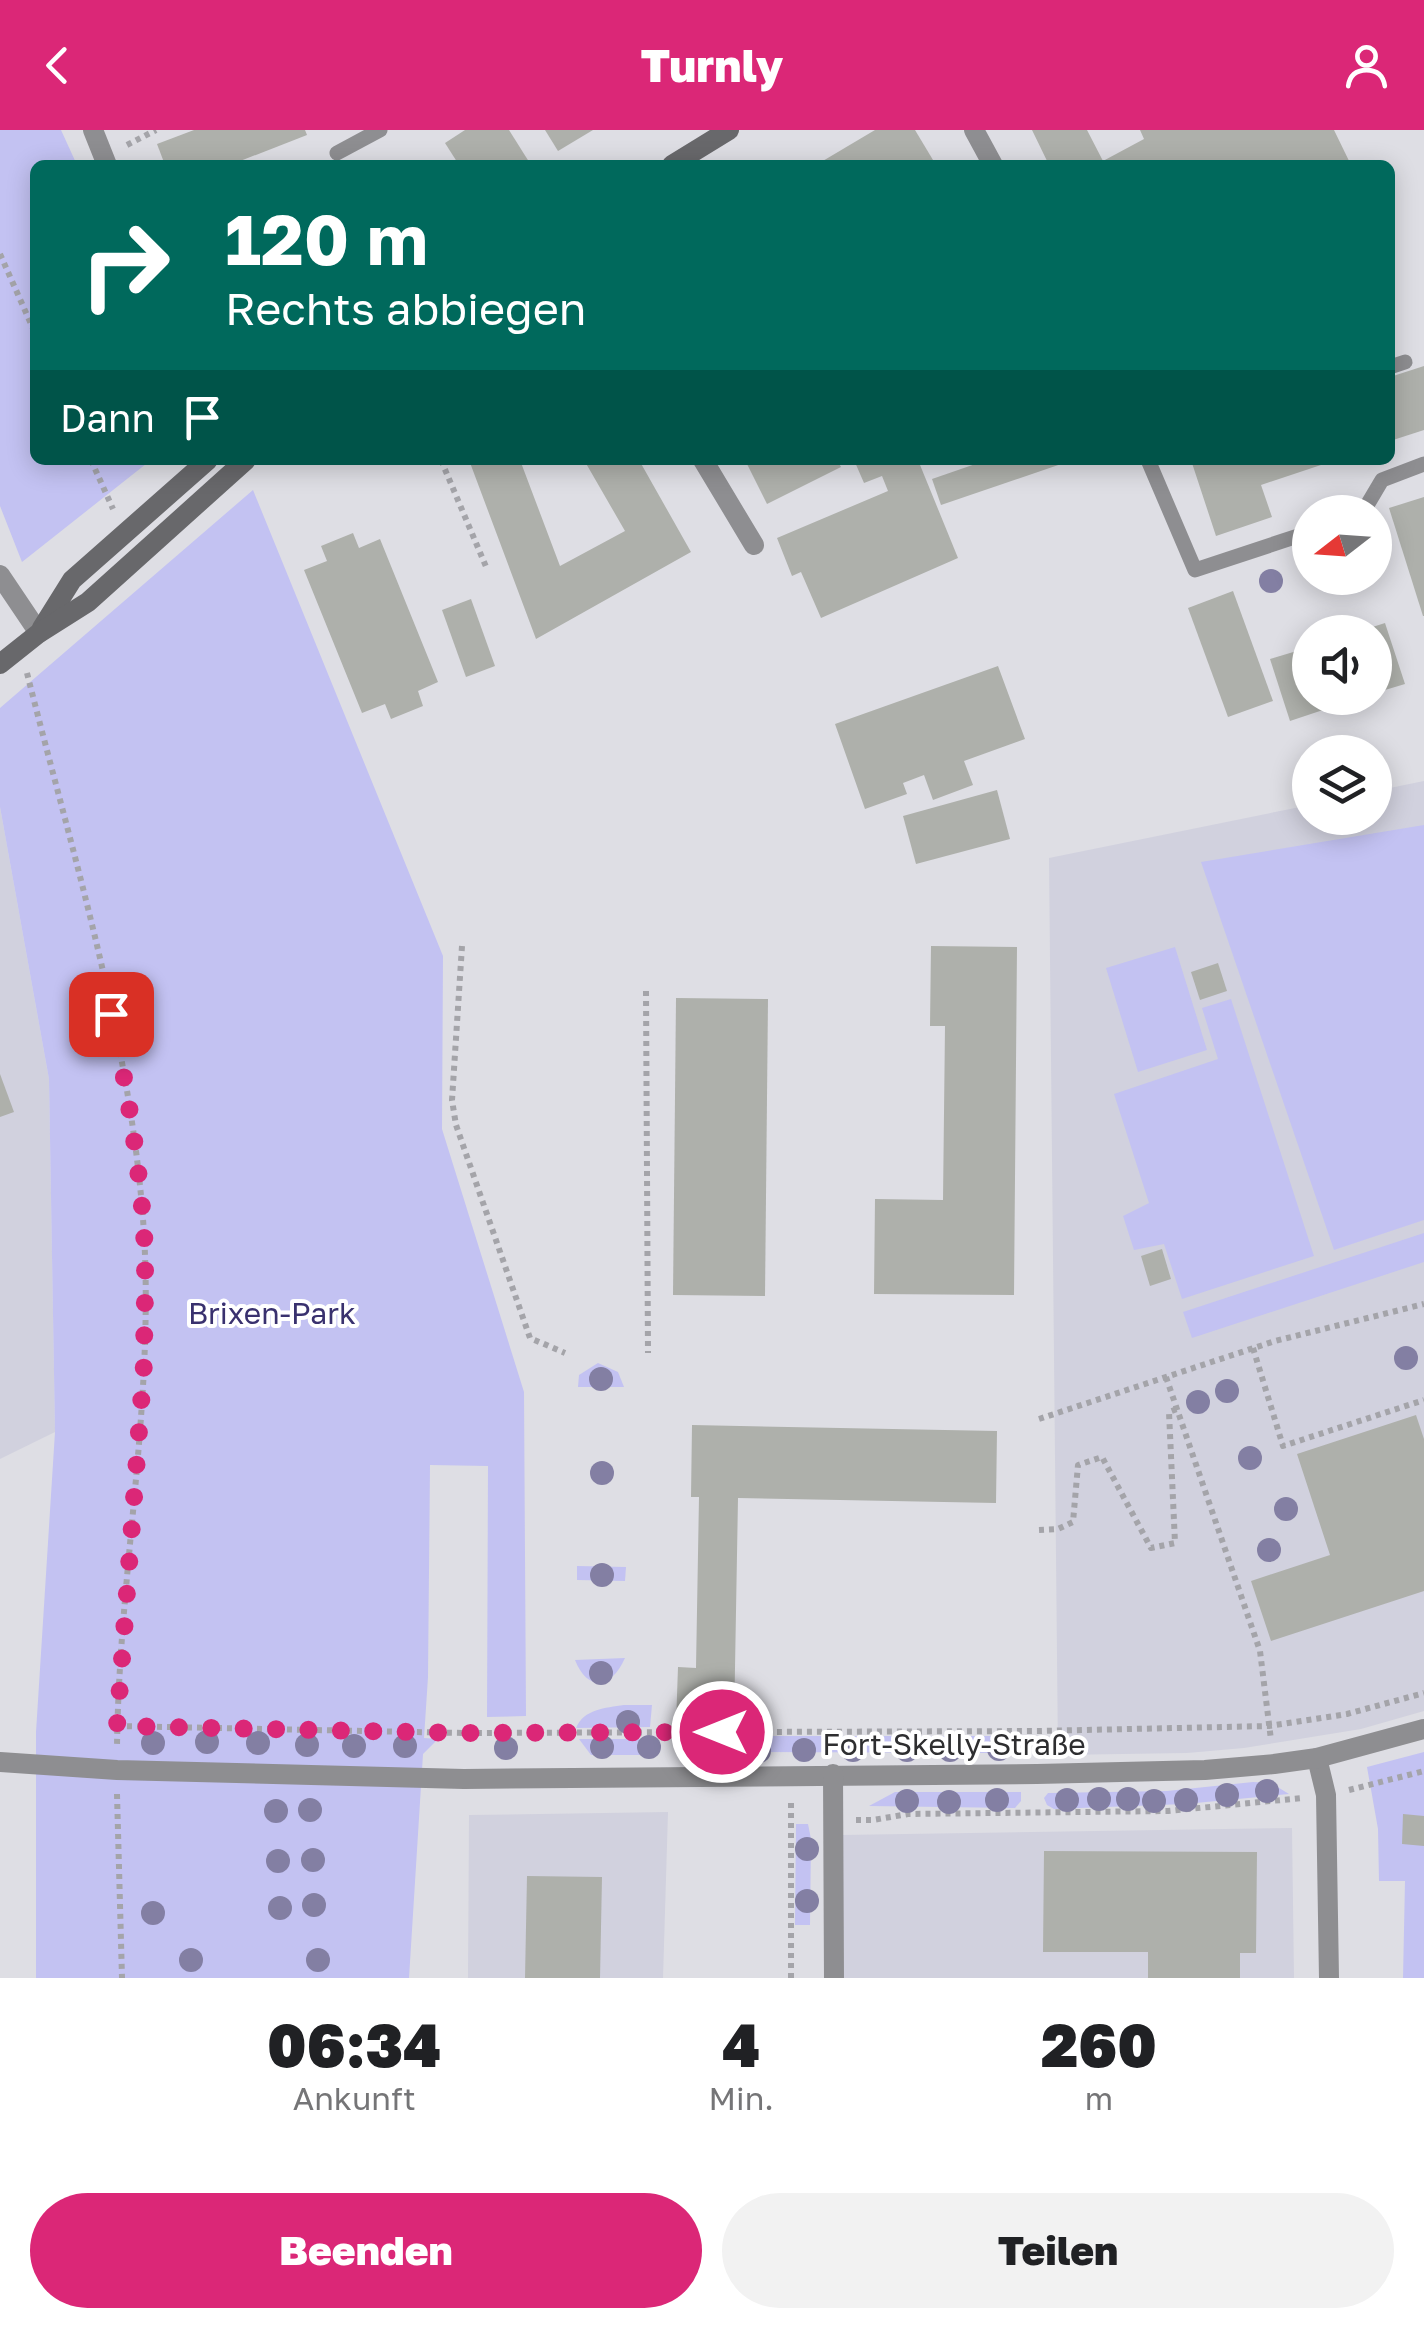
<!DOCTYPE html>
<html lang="de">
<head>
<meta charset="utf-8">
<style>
	:root { --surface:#fff; --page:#f2f2f2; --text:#202124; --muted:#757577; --accent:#db2777 }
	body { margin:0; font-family:"Golos Text",sans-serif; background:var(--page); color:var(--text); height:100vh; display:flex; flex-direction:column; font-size:38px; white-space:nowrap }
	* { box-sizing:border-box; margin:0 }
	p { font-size:32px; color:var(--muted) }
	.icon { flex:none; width:55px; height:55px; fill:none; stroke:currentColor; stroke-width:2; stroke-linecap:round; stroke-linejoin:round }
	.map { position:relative; height:1848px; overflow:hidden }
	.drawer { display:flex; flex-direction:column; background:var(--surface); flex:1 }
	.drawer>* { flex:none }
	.guide { position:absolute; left:30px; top:30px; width:1365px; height:305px; border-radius:15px; box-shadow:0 5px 25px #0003; background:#00695c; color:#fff; overflow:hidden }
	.needle { width:65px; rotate:253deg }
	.buttons { position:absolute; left:1292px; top:365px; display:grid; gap:20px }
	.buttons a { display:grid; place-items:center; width:100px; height:100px; border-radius:50%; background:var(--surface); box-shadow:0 5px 25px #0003; font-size:50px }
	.pin { position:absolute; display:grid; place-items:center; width:85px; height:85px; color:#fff; margin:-42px; border-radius:20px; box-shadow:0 5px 15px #0006 }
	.me { position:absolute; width:110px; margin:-55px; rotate:270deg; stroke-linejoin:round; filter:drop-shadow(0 0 8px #0008) }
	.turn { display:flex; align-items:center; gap:35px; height:210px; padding:0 30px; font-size:45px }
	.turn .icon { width:130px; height:130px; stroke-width:2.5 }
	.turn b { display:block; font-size:70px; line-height:85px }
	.then { display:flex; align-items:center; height:95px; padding:0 30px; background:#0003; gap:20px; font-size:38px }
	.eta { display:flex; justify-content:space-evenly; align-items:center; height:170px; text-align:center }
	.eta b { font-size:60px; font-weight:800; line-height:70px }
	.action { display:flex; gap:20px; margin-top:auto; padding:20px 30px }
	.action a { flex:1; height:115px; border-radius:60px; background:var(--accent); color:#fff; font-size:40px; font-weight:800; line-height:115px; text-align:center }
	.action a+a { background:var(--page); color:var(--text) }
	header { display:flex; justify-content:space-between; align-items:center; height:130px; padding:0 30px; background:var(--accent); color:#fff; font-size:45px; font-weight:800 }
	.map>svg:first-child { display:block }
	.built { fill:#d1d1de }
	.green { fill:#c3c2f2 }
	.building { fill:#aeb0ab }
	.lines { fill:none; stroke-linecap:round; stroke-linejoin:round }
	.path { stroke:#a4a4a9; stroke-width:6; stroke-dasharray:5 5; stroke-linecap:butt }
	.lane { stroke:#8e8e91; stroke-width:15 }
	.street { stroke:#8e8e91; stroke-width:20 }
	.secondary { stroke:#68686b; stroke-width:20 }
	.tree { fill:#837fa3 }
	.route { stroke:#db2777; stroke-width:18; stroke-dasharray:0 32.4 }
	.labels { text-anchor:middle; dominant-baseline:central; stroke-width:8; stroke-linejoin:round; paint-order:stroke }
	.park-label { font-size:30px; fill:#39316e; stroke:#fff }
	.street-label { font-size:30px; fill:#2e2e30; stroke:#fff }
</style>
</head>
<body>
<header><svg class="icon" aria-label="back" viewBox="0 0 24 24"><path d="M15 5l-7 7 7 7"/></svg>Turnly<svg class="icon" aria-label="person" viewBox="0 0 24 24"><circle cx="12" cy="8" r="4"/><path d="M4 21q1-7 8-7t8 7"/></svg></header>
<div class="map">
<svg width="1424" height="1848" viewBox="0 0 1424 1848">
	<rect width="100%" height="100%" fill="#dedee4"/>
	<!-- built -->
	<g class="built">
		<path d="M1424,651V1581L1361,1599L1244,1618L1187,1623L1058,1625L1049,728L1310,675V688H1375V661Z"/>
		<path d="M0,677L49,949L55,1302L0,1329Z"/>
		<path d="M668,1682L663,1848H468L469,1685Z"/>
		<path d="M1292,1698L1294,1848H841V1705Z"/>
	</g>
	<!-- green -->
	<g class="green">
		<path d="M0,0H61L77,35H35V330H151L22,432L0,376Z"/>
		<path d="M253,360L443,826L442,999L524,1262L526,1586L487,1587L488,1336L430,1335L428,1547L424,1608L438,1609L423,1624L409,1848H36V1602L55,1302L49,949L0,677V578Z"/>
		<path d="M1424,695V1090L1334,1120L1201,732Z"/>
		<path d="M1175,817L1207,920L1138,942L1106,838Z"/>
		<path d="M1231,869L1314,1126L1182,1169L1164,1114L1134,1120L1123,1086L1149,1073L1114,964L1218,929L1202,878Z"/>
		<path d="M1424,1103V1132L1192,1208L1183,1182Z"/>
		<path d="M598,1233L618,1242L624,1257H578L579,1245Z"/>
		<path d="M577,1436L626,1437L625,1451L577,1450Z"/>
		<path d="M625,1528C612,1558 588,1563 575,1530Z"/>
		<path d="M624,1575H652L650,1597L576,1598C584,1579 605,1578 624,1575Z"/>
		<path d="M743,1606H1022L1005,1623L740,1622Z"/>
		<path d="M579,1609H656L658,1625H591Z"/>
		<path d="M1424,1622V1848H1403L1405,1751H1379L1378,1699L1367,1637Z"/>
		<path d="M1253,1652L1271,1653L1289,1664L1185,1674L1054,1679L1047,1675L1044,1668L1048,1663L1167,1661Z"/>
		<path d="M895,1662H1021V1671L1015,1678L869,1676Z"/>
		<path d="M796,1694H808L811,1709L810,1795H795Z"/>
	</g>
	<!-- building -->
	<g class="building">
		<path d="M194,0H305L307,5L230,35H165L157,14Z"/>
		<path d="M465,0H509L531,35H459L445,13Z"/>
		<path d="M545,0H593L558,21Z"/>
		<path d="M875,0H915L936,35H816Z"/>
		<path d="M1032,0H1087L1103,31L1144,9L1140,0H1334L1351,35H1049Z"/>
		<path d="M1424,236V300L1390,311V247Z"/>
		<path d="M469,330H520L560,436L625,401L584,330H639L691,422L536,509Z"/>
		<path d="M745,330H837L841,337L767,374Z"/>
		<path d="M854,330H918L958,428L821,488L801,442L792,446L777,408L888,361L882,346L864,353Z"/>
		<path d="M987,330H1069L1070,331L941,375L932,349Z"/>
		<path d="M1191,330H1332L1333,331L1261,355L1272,387L1216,406Z"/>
		<path d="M1424,367V486H1423L1389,378Z"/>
		<path d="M353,403L359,418L380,409L438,552L418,561L423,576L391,589L385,574L362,583L304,440L327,431L321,416Z"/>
		<path d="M1233,461L1273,571L1228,587L1188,478Z"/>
		<path d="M471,469L495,536L466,547L442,480Z"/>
		<path d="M1385,493L1405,554L1375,563V502H1357Z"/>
		<path d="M1310,517V568H1359L1290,591L1270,529Z"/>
		<path d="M998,536L1025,609L964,631L973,655L933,670L924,645L903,653L907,664L865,679L835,594Z"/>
		<path d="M997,660L1010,709L916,734L903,686Z"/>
		<path d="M931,816L1017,817L1014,1165L874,1164L875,1069L943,1070L945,896H930Z"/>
		<path d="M1218,833L1227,861L1200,870L1191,842Z"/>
		<path d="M676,868L768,869L765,1166L673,1165Z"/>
		<path d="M0,944L14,982L0,987Z"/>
		<path d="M1162,1119L1171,1149L1150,1156L1141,1126Z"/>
		<path d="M1416,1285L1424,1309V1461L1271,1511L1251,1451L1330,1425L1297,1324Z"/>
		<path d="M692,1295L997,1301L996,1373L738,1368L734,1595L676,1594L678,1537L696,1538L699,1367H691Z"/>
		<path d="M1403,1684L1424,1686V1716L1402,1714Z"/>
		<path d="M1044,1721L1257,1722L1256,1823H1240V1848H1148V1822H1043Z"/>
		<path d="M527,1746L602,1747L600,1848H525Z"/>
	</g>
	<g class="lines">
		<!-- path -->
		<g class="path">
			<path d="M127,15L156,0"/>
			<path d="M0,124L35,203"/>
			<path d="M91,330L113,379"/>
			<path d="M441,330L487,439"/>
			<path d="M27,543C72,722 129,904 143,1089C156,1265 119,1441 117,1617"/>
			<path d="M462,816L452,970L456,995L530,1208L565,1223"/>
			<path d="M646,861L648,1223"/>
			<path d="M1253,1218L1283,1316L1424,1270"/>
			<path d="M1166,1247L1260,1521L1271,1610"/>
			<path d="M1039,1289L1275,1211L1424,1174"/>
			<path d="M1039,1400L1058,1399L1073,1392L1078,1335L1102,1327L1151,1418L1175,1413L1169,1282L1177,1279"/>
			<path d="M117,1596L464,1603L1038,1601L1269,1596L1347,1584L1424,1563"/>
			<path d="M1349,1660L1424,1641"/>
			<path d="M117,1664L122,1848"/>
			<path d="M856,1690H873L908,1684L1168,1681L1302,1668"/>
			<path d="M791,1848V1672"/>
		</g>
		<!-- lane -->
		<g class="lane">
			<path d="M337,23L380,0"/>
			<path d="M1390,237L1405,232"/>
			<path d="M1148,330L1195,440L1310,402"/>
			<path d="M1363,382L1382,350L1424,334"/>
		</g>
		<!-- street -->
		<g class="street">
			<path d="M93,0L107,35"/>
			<path d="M974,0L993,35"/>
			<path d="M703,330L754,415"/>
			<path d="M0,445L39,503"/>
			<path d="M1317,1628L1326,1665L1329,1848"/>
			<path d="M0,1632L117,1640L464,1649L1037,1644L1205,1640L1274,1634L1317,1628L1424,1599"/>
			<path d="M833,1644L834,1848"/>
		</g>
		<!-- secondary -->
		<g class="secondary">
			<path d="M672,35L729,0"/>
			<path d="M42,498L72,450L208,330"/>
			<path d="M0,534L39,503L88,472L246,330"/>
		</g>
	</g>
	<!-- trees -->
	<g class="tree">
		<circle cx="1271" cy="451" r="12"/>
		<circle cx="1406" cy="1228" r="12"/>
		<circle cx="601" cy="1249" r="12"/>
		<circle cx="1227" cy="1261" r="12"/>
		<circle cx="1198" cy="1272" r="12"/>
		<circle cx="1250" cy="1328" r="12"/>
		<circle cx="602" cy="1343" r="12"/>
		<circle cx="1286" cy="1379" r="12"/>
		<circle cx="1269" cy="1420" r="12"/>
		<circle cx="602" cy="1445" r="12"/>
		<circle cx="601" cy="1543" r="12"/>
		<circle cx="628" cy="1592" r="12"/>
		<circle cx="207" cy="1612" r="12"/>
		<circle cx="153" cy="1613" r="12"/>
		<circle cx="258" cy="1613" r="12"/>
		<circle cx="307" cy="1615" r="12"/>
		<circle cx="354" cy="1616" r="12"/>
		<circle cx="405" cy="1616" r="12"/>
		<circle cx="602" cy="1617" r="12"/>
		<circle cx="649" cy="1617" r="12"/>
		<circle cx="506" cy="1618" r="12"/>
		<circle cx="999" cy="1619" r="12"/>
		<circle cx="804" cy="1620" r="12"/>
		<circle cx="853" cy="1620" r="12"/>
		<circle cx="907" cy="1620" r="12"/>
		<circle cx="950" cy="1620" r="12"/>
		<circle cx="759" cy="1621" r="12"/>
		<circle cx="1267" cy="1661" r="12"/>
		<circle cx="1227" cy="1665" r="12"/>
		<circle cx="1099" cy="1669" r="12"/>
		<circle cx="1128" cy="1669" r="12"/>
		<circle cx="997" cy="1670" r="12"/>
		<circle cx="1067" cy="1670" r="12"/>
		<circle cx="1186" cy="1670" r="12"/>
		<circle cx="907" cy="1671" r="12"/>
		<circle cx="1154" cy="1671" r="12"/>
		<circle cx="949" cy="1672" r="12"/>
		<circle cx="310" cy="1680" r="12"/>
		<circle cx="276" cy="1681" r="12"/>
		<circle cx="807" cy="1719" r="12"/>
		<circle cx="313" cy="1730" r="12"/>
		<circle cx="278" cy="1731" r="12"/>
		<circle cx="807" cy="1771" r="12"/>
		<circle cx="314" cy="1775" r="12"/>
		<circle cx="280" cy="1778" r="12"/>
		<circle cx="153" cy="1783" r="12"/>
		<circle cx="191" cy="1830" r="12"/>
		<circle cx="318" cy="1830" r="12"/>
	</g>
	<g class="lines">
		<!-- route -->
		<path class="route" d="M111,884C126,951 137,1019 143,1088C147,1136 144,1185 144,1234L117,1596L464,1603L722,1602"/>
	</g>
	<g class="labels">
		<!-- park labels -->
		<g class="park-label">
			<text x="272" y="1183">Brixen-Park</text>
		</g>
		<!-- street labels -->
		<g class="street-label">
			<text x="954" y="1614">Fort-Skelly-Straße</text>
		</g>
	</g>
</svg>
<div class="buttons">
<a><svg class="needle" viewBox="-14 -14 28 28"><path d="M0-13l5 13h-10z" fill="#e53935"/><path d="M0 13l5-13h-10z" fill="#757577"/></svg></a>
<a><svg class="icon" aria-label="sound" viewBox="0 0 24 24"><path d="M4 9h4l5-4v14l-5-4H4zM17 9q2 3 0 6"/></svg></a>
<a><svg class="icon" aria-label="layers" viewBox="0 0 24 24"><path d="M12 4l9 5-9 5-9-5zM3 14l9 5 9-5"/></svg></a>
</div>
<div class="pin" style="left:111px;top:884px;background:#d93025"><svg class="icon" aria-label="arrive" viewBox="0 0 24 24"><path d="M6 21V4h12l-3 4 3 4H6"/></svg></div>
<svg class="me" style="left:722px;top:1602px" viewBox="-20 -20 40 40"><circle r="17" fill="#db2777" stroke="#fff" stroke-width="3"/><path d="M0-11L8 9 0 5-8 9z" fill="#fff"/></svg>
<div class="guide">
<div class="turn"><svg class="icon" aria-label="right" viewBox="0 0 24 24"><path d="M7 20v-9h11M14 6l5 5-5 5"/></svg><div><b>120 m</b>Rechts abbiegen</div></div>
<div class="then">Dann<svg class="icon" aria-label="arrive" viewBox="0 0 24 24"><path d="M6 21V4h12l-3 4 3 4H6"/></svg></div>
</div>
</div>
<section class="drawer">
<div class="eta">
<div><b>06:34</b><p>Ankunft</p></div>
<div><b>4</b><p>Min.</p></div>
<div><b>260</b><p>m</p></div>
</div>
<div class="action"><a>Beenden</a><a>Teilen</a></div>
</section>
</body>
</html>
